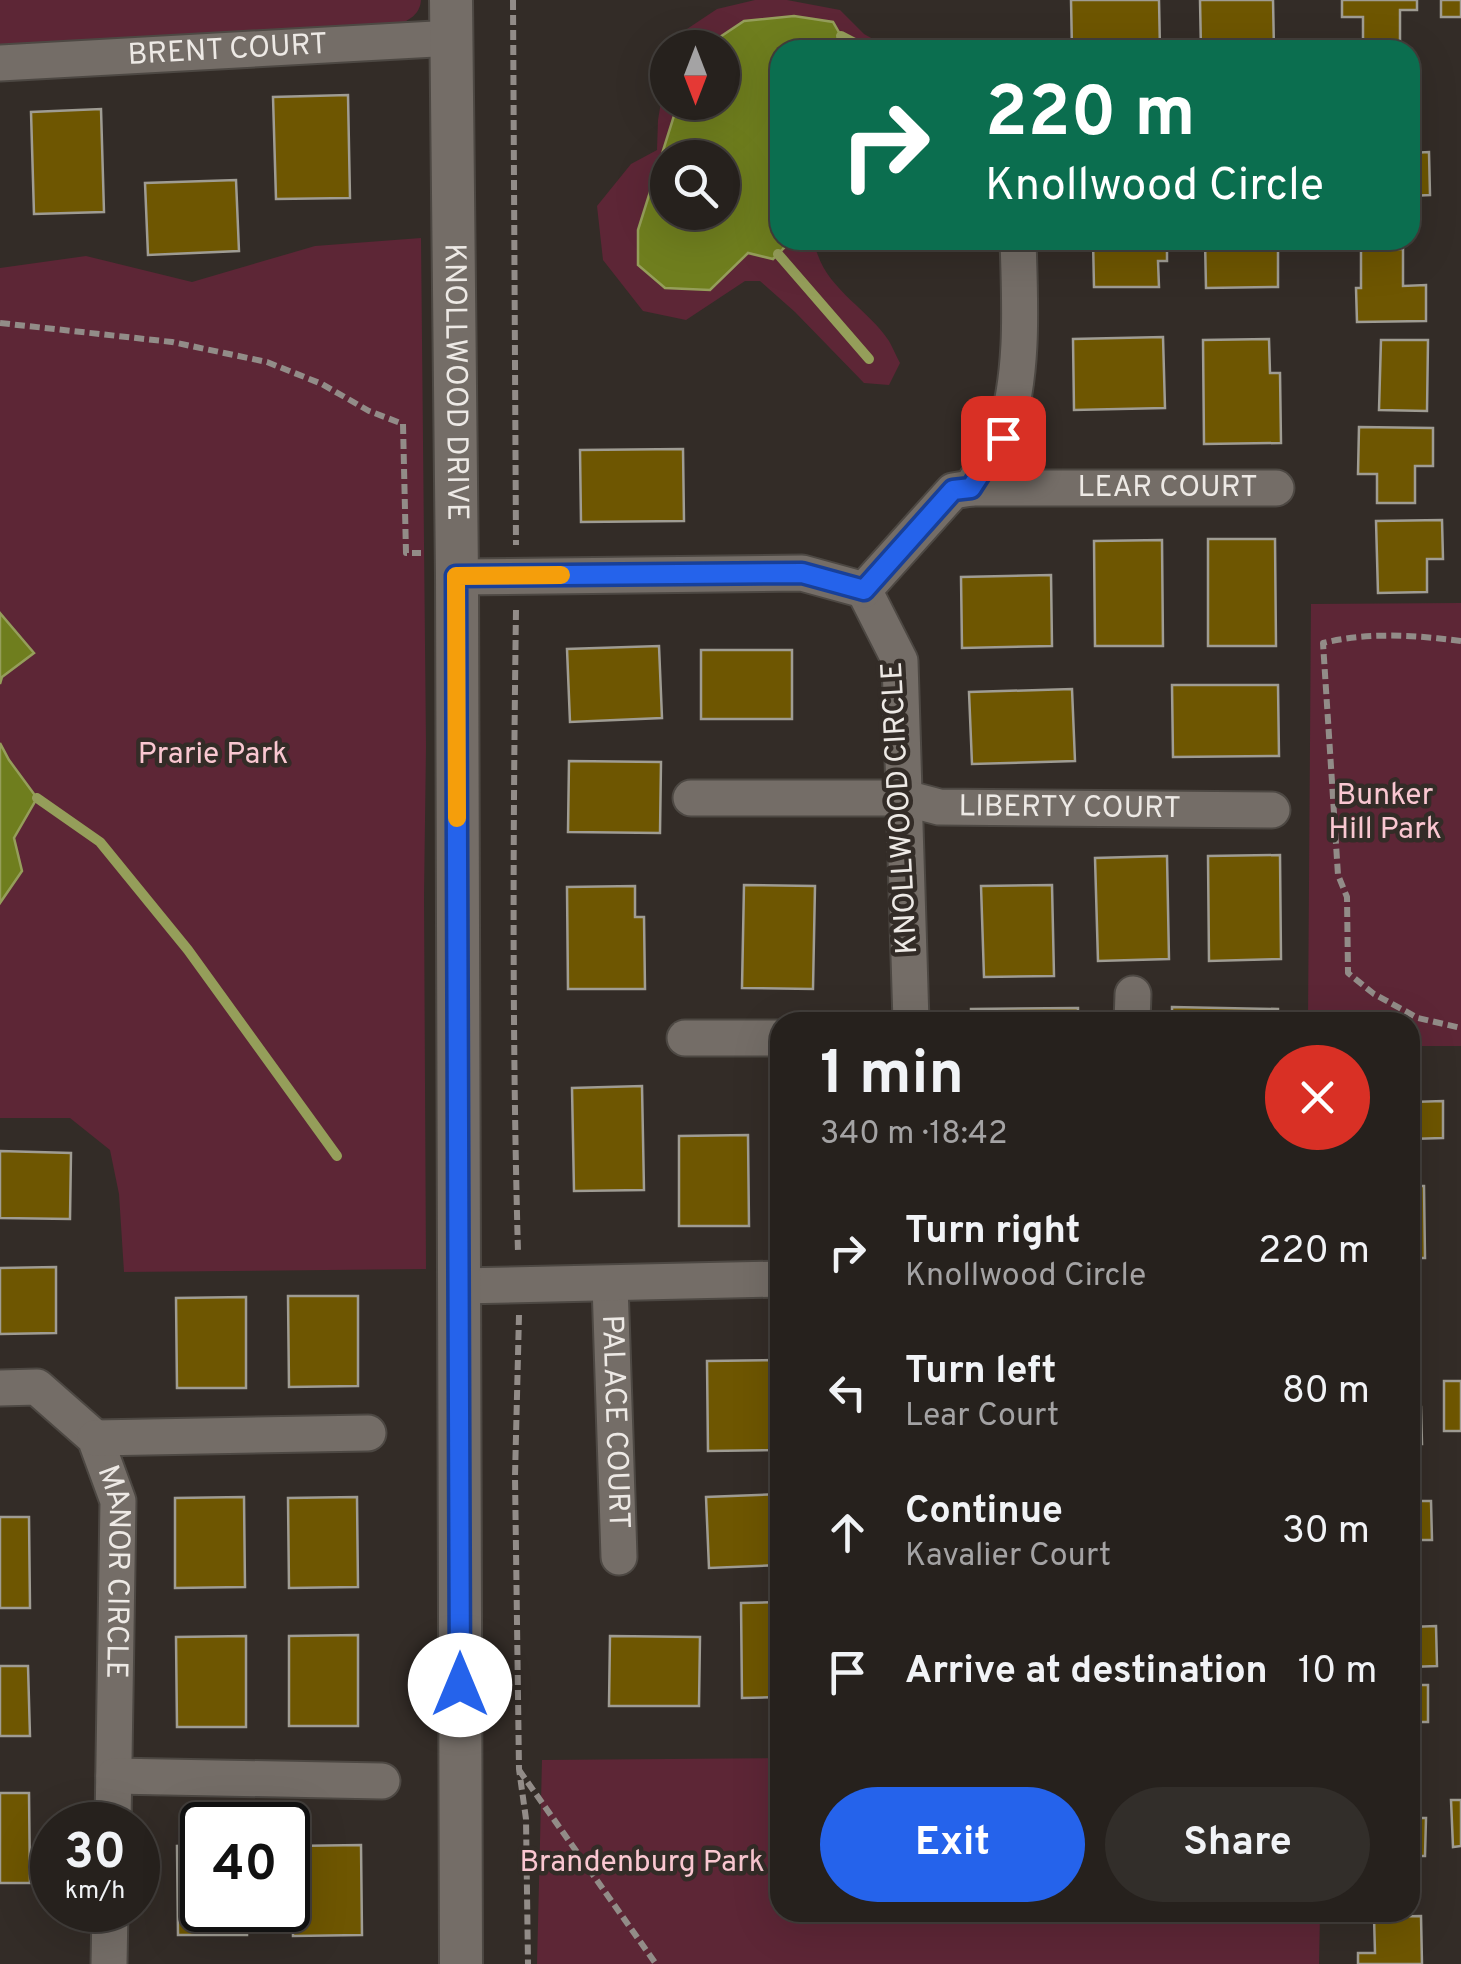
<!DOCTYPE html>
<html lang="en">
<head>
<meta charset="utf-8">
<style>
	:root { --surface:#26211d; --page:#322e2a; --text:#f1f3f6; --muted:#a4a3a4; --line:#423e3b; --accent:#2563eb }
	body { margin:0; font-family:Overpass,sans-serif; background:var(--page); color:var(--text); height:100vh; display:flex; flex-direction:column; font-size:38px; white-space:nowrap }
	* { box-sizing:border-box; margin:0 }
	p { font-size:32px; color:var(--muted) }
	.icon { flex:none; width:55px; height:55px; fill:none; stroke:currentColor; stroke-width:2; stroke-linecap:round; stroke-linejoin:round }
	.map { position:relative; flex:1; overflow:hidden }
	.side { position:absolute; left:770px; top:1012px; width:650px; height:910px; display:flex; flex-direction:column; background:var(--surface); border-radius:30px; box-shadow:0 10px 40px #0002,0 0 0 2px var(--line) }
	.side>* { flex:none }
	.banner { position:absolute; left:770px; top:40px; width:650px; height:210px; border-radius:30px; box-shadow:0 10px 40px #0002,0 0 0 2px var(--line); background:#0b6e4f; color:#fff; overflow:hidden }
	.needle { width:65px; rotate:180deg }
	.controls { position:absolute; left:650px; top:30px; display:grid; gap:20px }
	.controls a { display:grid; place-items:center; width:90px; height:90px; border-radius:50%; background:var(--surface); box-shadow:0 10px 40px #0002,0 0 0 2px var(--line); font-size:50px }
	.speed { position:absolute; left:30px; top:1802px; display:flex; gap:20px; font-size:50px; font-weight:700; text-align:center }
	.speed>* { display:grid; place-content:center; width:130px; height:130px; border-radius:50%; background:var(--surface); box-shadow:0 10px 40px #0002,0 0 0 2px var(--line); line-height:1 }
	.speed small { font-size:25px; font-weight:400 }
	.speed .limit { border:5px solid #111; border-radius:15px; background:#fff; color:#111 }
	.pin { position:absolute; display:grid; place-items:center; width:85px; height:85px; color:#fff; margin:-42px; border-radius:20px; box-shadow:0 5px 15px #0006 }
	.me { position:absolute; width:110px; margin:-55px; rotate:0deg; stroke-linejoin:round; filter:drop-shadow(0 0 8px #0008) }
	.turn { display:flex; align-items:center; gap:35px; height:210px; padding:0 50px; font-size:45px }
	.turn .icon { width:130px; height:130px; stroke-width:2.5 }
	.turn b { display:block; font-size:70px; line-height:85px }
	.round { display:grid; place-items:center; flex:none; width:105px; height:105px; border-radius:52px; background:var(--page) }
	.summary { display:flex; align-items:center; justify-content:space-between; height:170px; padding:0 50px }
	h1 { font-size:60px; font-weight:700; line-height:75px }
	.cta { display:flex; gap:20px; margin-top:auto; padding:20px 50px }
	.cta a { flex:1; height:115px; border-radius:60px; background:var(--accent); color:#fff; font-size:40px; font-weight:700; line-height:115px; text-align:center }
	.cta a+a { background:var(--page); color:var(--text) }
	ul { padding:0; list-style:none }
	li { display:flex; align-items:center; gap:30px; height:140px; padding:0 50px }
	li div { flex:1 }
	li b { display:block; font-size:38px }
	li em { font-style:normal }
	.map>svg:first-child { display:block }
	.green { fill:#5d2636; fill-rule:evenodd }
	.water { fill:#6f7e1e; stroke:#959e5a; stroke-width:2.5; fill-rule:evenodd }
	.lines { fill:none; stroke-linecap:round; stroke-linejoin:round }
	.stream { stroke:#959e5a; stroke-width:10 }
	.building { fill:#6e5601; stroke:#9f9c93; stroke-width:2.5 }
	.minor-casing { stroke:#4d4843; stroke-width:39 }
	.tertiary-casing { stroke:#4d4843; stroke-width:46 }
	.path { stroke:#928c88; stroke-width:6; stroke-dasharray:10 5; stroke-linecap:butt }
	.minor { stroke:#746d67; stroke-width:35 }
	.tertiary { stroke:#746d67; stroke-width:42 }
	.route-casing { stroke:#184099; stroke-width:25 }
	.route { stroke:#2563eb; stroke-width:18 }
	.slow { stroke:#f59e0b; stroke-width:18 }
	.labels { text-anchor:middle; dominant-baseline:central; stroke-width:9; stroke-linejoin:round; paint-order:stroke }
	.street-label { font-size:30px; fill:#ede9e5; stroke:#332c27 }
	.park-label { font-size:30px; fill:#fac7d1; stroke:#332c27 }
</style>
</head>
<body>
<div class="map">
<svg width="1461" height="1964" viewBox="0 0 1461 1964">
	<rect width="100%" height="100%" fill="#332c27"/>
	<!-- green -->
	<g class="green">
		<path d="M0,0H421C420,14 410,20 397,25L0,46Z"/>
		<path d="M755,0H787L840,10L864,34L893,50H780V240H814C821,287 866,306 889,341C893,348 896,356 900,363L889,385L864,383L795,312L760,281H745L686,320L643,311L603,260L597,206L631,164L657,150L658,120L667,66L668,102H722V48L671,47L672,39L717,9ZM668,158H722V212H668Z"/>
		<path d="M421,238L426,746L424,897L426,1269L124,1272L119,1194L110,1150L70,1118H0V268L86,256L192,282L315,246Z"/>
		<path d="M1461,603V1046H1410V1022H1308L1311,604Z"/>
		<path d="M780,1758V1912L1320,1913L1319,1964H537L542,1760Z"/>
	</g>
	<!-- water -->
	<g class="water">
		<path d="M794,16L833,22L841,36L823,50H780V206L775,218L784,248L773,259L748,253L710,290L665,288L638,265V230L678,103L722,102V48L705,47L744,21ZM668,158H722V212H668Z"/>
		<path d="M0,613L34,653L2,677L0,684Z"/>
		<path d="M0,743L9,760L37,798L14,838L22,871L0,903Z"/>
	</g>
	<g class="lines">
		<!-- stream -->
		<g class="stream">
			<path d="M841,36L868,50"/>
			<path d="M778,254L869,359"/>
			<path d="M37,798L100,842L188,950L337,1156"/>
		</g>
	</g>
	<!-- building -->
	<g class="building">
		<path d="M1071,0H1159L1160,50H1072Z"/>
		<path d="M1200,0H1273L1274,50H1201Z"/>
		<path d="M1342,0H1417V10H1400V48H1363V17H1342Z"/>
		<rect x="1441" y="0" width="20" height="17"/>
		<path d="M348,95L350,198L276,199L273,97Z"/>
		<path d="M101,109L104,212L34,214L31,112Z"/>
		<path d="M1429,152L1430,195L1410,196V153Z"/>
		<path d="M236,180L239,251L148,255L145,183Z"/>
		<path d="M1093,240H1167V261H1158L1159,287H1094Z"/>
		<path d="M1205,240H1278V287L1206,288Z"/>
		<path d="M1361,249H1403V286L1426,285V321L1357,322L1356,288H1361Z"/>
		<path d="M1163,337L1165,408L1074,410L1073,339Z"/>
		<path d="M1269,339L1270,373H1280L1281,443L1204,444L1203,340Z"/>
		<path d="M1381,340H1428L1427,411L1379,410Z"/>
		<path d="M1359,427L1433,428V466H1415V503H1377V474H1358Z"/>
		<path d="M683,449L684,521L581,522L580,450Z"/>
		<path d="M1442,520L1443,559H1427V592L1378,593L1376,521Z"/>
		<path d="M1208,539H1275L1276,646H1208Z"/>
		<path d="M1162,540L1163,646H1095L1094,541Z"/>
		<path d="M1051,575L1052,646L962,648L961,577Z"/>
		<path d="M659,646L662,718L570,722L567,649Z"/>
		<rect x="701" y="650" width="91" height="69"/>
		<path d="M1172,685H1278L1279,756L1173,757Z"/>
		<path d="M1072,689L1075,761L972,764L969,692Z"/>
		<path d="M569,761L661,762L660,833L568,832Z"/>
		<path d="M1280,855L1281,959L1209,961L1208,856Z"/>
		<path d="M1167,856L1169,959L1098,961L1095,858Z"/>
		<path d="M744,885L815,886L813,989L742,988Z"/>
		<path d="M1052,885L1054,976L984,977L981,886Z"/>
		<path d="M635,886V917H644L645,989H568L567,887Z"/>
		<path d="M1172,1007L1278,1009V1022H1172Z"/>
		<path d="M1078,1008V1022H971V1009Z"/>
		<path d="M1410,1083L1412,1102L1443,1101V1138L1410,1139Z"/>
		<path d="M642,1086L644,1190L574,1191L572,1088Z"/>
		<path d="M748,1135L749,1226H679V1136Z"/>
		<path d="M0,1151L71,1153L70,1219L0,1218Z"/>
		<path d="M1410,1186H1424L1425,1258H1410Z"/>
		<path d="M56,1267V1333L0,1334V1268Z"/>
		<path d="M288,1296H358V1386L289,1387Z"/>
		<path d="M246,1297V1388H177L176,1298Z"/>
		<path d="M777,1360V1450L708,1451L707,1361Z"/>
		<rect x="1444" y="1381" width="17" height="50"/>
		<path d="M1421,1407L1422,1444H1410V1408Z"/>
		<path d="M780,1494V1565L709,1568L706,1497Z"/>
		<path d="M244,1497L245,1587L175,1588V1498Z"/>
		<path d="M357,1497L358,1587L289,1588L288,1498Z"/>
		<path d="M1410,1501H1431L1432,1540H1414L1415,1578H1410Z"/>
		<path d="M0,1517H29L30,1608H0Z"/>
		<path d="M780,1602V1697L742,1698L741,1603Z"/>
		<path d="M1436,1626L1437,1666L1410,1667V1627Z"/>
		<path d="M358,1635V1726H289V1636Z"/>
		<path d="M246,1636V1727H177L176,1637Z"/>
		<path d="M610,1636L700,1637L699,1706H609Z"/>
		<path d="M0,1666H28L30,1736H0Z"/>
		<path d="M1410,1685H1428V1722H1416V1756H1410Z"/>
		<path d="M0,1793H29L30,1883H0Z"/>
		<path d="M1451,1800H1461V1846L1453,1847Z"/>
		<path d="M1410,1818H1426L1425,1856H1410Z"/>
		<path d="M202,1845V1910H247V1935H178L177,1846Z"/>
		<path d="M361,1845L362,1935L293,1936L292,1846Z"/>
		<path d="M1421,1916L1422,1964H1358V1953H1375L1374,1917Z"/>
	</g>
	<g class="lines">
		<defs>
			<g id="minor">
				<path id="s1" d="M0,63L453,38"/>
				<path d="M971,488C981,471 998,453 1004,435C1024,373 1020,304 1018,240"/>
				<path d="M457,577L802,573L864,590L900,661L911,1022"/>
				<path id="s2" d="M864,590L953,491L971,488H1276"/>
				<path id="s3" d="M691,798H905L939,807L1272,810"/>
				<path d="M1132,1022L1133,994"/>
				<path d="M685,1038H780"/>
				<path id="s4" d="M610,1284L619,1557"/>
				<path d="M459,1286L780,1279"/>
				<path id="s5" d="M0,1388L37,1387L95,1438L118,1501L113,1825"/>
				<path d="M95,1438L368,1433"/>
				<path d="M114,1776L382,1781"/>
				<path d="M109,1964L110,1910"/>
			</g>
			<g id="tertiary">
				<path id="s6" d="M451,0L457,577L461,1964"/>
			</g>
		</defs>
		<!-- minor casing -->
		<use href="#minor" class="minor-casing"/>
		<!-- tertiary casing -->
		<use href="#tertiary" class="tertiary-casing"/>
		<!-- path -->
		<g class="path">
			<path d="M513,0L516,545"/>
			<path d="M0,323L172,342L267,362L322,384L369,411L403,424L406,553H421"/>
			<path d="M516,610C513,824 512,1038 518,1252"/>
			<path d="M1461,641C1415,635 1368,632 1323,643L1338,875L1347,897L1348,973L1374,994L1418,1018L1461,1028"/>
			<path d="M519,1315L515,1476L519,1769L526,1819L528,1964"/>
			<path d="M519,1770L656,1964"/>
		</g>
		<!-- minor -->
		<use href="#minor" class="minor"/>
		<!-- tertiary -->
		<use href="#tertiary" class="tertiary"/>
	</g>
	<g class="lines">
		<defs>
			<path id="route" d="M460,1685L456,576L802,573L864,590L953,490L971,488L1003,438"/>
		</defs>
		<!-- route casing -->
		<use href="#route" class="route-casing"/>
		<!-- route -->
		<use href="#route" class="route"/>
		<!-- slow -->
		<path class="slow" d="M457,818L456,576L561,575"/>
	</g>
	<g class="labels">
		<!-- street labels -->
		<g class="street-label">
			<text stroke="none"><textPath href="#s1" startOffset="228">BRENT COURT</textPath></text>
			<text stroke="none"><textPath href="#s6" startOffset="382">KNOLLWOOD DRIVE</textPath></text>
			<text stroke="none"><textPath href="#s2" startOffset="348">LEAR COURT</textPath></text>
			<text transform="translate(901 808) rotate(-93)">KNOLLWOOD CIRCLE</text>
			<text stroke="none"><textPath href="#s3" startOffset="380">LIBERTY COURT</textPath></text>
			<text stroke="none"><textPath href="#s4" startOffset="138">PALACE COURT</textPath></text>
			<text stroke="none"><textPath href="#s5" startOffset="252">MANOR CIRCLE</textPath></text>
		</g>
		<!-- park labels -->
		<g class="park-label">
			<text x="213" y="755">Prarie Park</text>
			<text x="1385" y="796">Bunker<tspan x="1385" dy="34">Hill Park</tspan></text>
			<text x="642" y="1863">Brandenburg Park</text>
		</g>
	</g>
</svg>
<div class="controls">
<a><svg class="needle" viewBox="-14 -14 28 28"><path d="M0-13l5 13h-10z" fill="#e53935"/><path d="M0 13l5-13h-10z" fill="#a4a3a4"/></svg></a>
<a><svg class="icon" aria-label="search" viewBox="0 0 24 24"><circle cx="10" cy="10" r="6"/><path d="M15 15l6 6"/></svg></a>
</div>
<div class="speed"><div>30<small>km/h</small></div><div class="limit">40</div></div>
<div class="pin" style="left:1003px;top:438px;background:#d93025"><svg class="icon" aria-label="arrive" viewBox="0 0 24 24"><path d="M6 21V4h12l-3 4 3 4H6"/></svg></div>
<svg class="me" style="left:460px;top:1685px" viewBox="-20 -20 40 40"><circle r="19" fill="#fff"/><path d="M0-13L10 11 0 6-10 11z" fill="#2563eb"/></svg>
<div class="banner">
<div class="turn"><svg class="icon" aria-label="right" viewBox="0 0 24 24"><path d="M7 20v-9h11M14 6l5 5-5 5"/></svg><div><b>220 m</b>Knollwood Circle</div></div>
</div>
<section class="side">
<div class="summary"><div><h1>1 min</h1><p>340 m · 18:42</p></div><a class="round" style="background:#d93025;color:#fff"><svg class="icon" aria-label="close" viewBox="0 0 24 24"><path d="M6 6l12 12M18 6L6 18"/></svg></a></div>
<ul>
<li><svg class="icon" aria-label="right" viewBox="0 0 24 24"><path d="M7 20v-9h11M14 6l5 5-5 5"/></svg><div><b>Turn right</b><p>Knollwood Circle</p></div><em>220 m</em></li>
<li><svg class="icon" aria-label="left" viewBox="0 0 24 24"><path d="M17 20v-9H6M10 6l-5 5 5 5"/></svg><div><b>Turn left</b><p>Lear Court</p></div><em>80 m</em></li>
<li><svg class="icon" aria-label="ahead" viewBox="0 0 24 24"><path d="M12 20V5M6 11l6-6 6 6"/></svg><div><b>Continue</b><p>Kavalier Court</p></div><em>30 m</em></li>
<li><svg class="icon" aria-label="arrive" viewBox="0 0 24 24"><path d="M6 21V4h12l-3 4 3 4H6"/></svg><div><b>Arrive at destination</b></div><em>10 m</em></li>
</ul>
<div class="cta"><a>Exit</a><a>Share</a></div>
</section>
</div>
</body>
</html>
